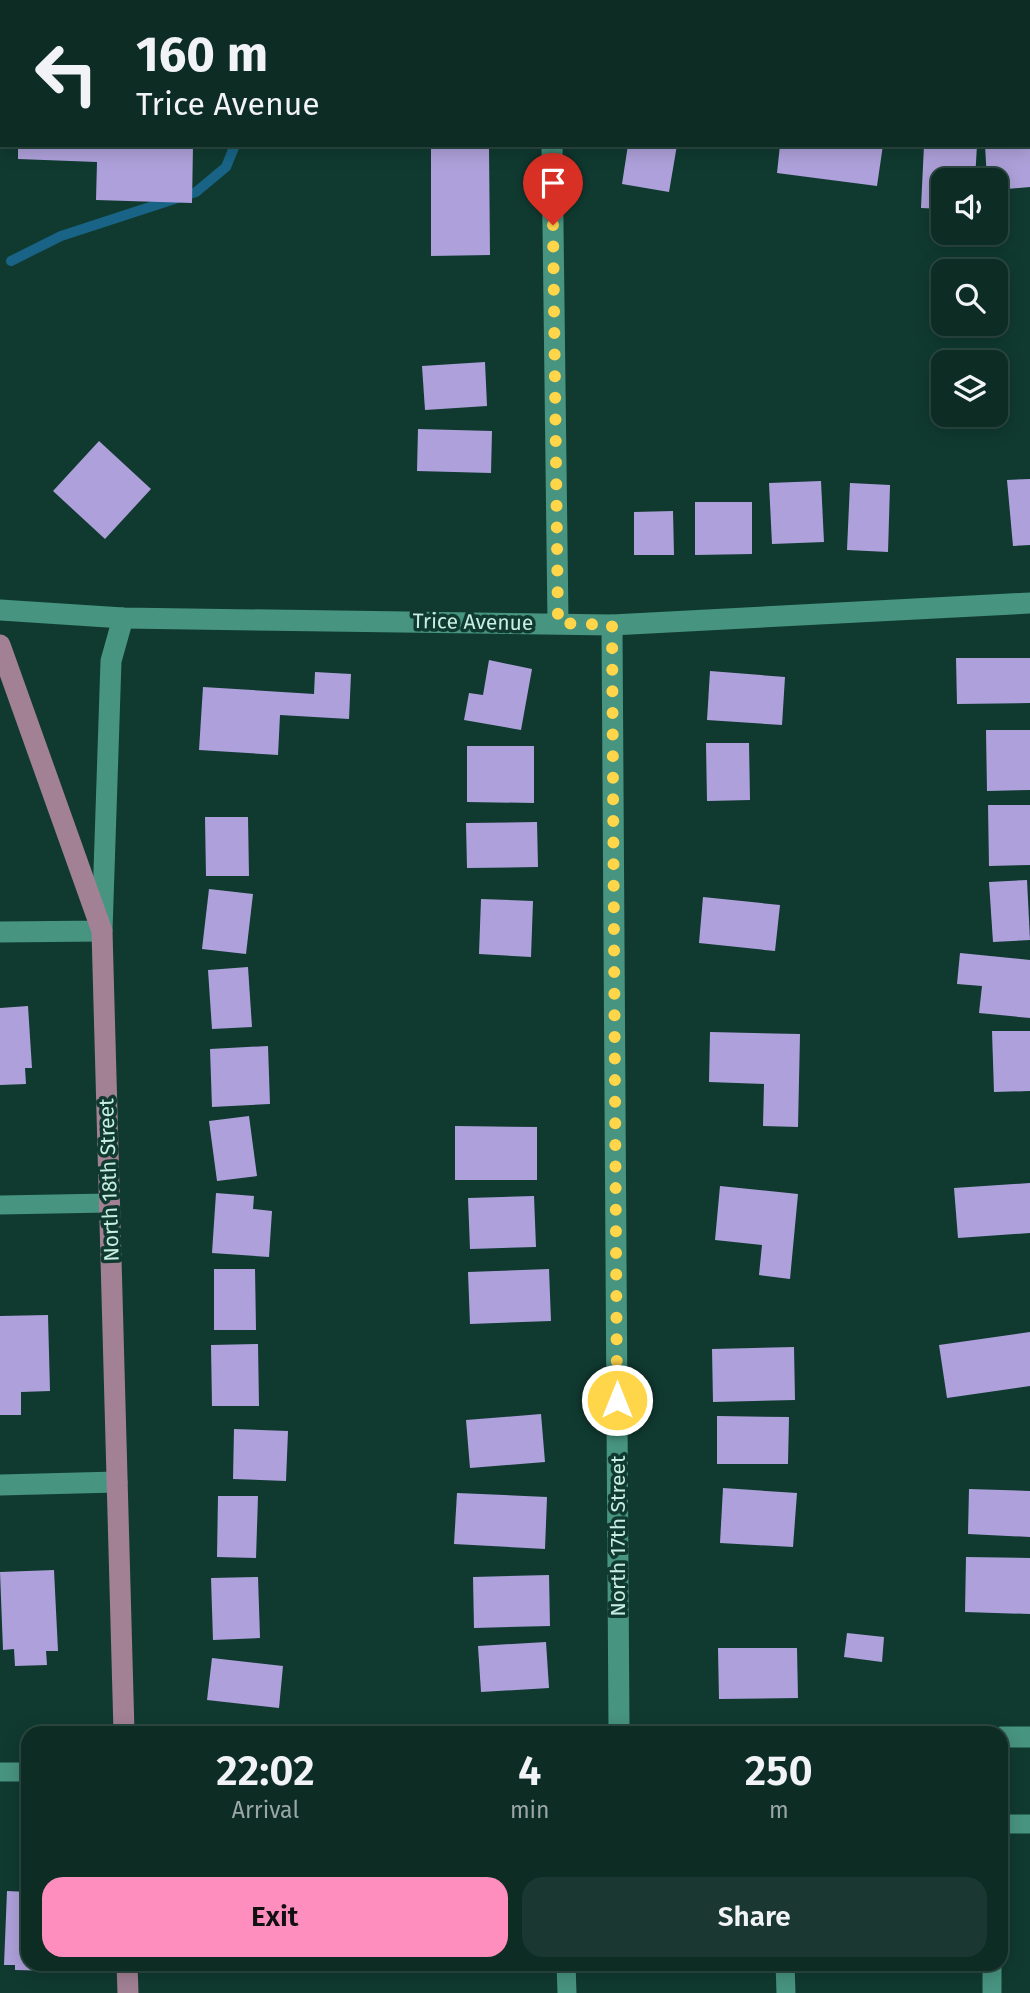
<!DOCTYPE html>
<html lang="en">
<head>
<meta charset="utf-8">
<style>
	:root { --surface:#0c2c24; --page:#1a3831; --text:#f1f3f6; --muted:#9aa7a6; --line:#2c4841; --accent:#fe8ebe }
	body { margin:0; font-family:"Fira Sans",sans-serif; background:var(--page); color:var(--text); height:100vh; display:flex; flex-direction:column; font-size:26px; white-space:nowrap }
	* { box-sizing:border-box; margin:0 }
	p { font-size:23px; color:var(--muted) }
	.icon { flex:none; width:38px; height:38px; fill:none; stroke:currentColor; stroke-width:2; stroke-linecap:round; stroke-linejoin:round }
	.map { position:relative; flex:1; overflow:hidden }
	.side { position:absolute; left:21px; top:1726px; width:987px; height:245px; display:flex; flex-direction:column; background:var(--surface); border-radius:21px; box-shadow:0 4px 18px #0003,0 0 0 2px var(--line) }
	.side>* { flex:none }
	.top-card { position:absolute; left:0px; top:0px; width:1031px; height:147px; box-shadow:0 4px 18px #0003,0 0 0 2px var(--line); background:#0c2c24; color:var(--text); overflow:hidden }
	.controls { position:absolute; left:931px; top:168px; display:grid; gap:14px }
	.controls a { display:grid; place-items:center; width:77px; height:77px; border-radius:14px; background:var(--surface); box-shadow:0 4px 18px #0003,0 0 0 2px var(--line); font-size:35px }
	.pin { position:absolute; display:grid; place-items:center; width:60px; height:60px; color:#fff; margin:-72px -30px; border-radius:50% 50% 50% 0; rotate:-45deg; box-shadow:0 0 7px #0007 }
	.pin .icon { rotate:45deg }
	.me { position:absolute; width:77px; margin:-38px; rotate:0deg; stroke-linejoin:round; filter:drop-shadow(0 0 5px #0008) }
	.turn { display:flex; align-items:center; gap:24px; height:147px; padding:0 21px; font-size:32px }
	.turn .icon { width:91px; height:91px; stroke-width:2.5 }
	.turn b { display:block; font-size:49px; line-height:60px }
	.eta { display:flex; justify-content:space-evenly; align-items:center; height:119px; text-align:center }
	.eta b { font-size:42px; font-weight:600; line-height:49px }
	.action { display:flex; gap:14px; margin-top:auto; padding:14px 21px }
	.action a { flex:1; height:80px; border-radius:21px; background:var(--accent); color:#111; font-size:28px; font-weight:600; line-height:80px; text-align:center }
	.action a+a { background:var(--page); color:var(--text) }
	.map>svg:first-child { display:block }
	.lines { fill:none; stroke-linecap:round; stroke-linejoin:round }
	.stream { stroke:#196486; stroke-width:10 }
	.building { fill:#aea1db }
	.lane { stroke:#479480; stroke-width:19 }
	.street { stroke:#479480; stroke-width:21 }
	.primary { stroke:#a28195; stroke-width:21 }
	.route { stroke:#ffd54a; stroke-width:12; stroke-dasharray:0 21.6 }
	.labels { text-anchor:middle; dominant-baseline:central; stroke-width:7; stroke-linejoin:round; paint-order:stroke }
	.street-label { font-size:21px; fill:#c8ede1; stroke:#103a30 }
</style>
</head>
<body>
<div class="map">
<svg width="1030" height="1993" viewBox="0 0 1030 1993">
	<rect width="100%" height="100%" fill="#103a30"/>
	<g class="lines">
		<!-- stream -->
		<path class="stream" d="M11,261L61,236L196,192L226,167L235,145"/>
	</g>
	<!-- building -->
	<g class="building">
		<path d="M18,145H193L192,203L96,200L97,162L18,159Z"/>
		<path d="M628,145H677L669,192L622,184Z"/>
		<path d="M780,145H883L877,186L777,173Z"/>
		<path d="M924,145H977L975,180H943V209L921,208Z"/>
		<path d="M985,145H1030V187L996,190V180H987Z"/>
		<path d="M431,148H489L490,255L431,256Z"/>
		<path d="M485,362L487,406L425,410L422,366Z"/>
		<path d="M418,429L492,431L491,473L417,471Z"/>
		<path d="M99,441L151,489L105,539L53,491Z"/>
		<path d="M1030,479V545L1013,546L1007,480Z"/>
		<path d="M821,481L824,542L772,544L769,483Z"/>
		<path d="M850,483L890,485L888,552L847,550Z"/>
		<path d="M695,502H752V554L695,555Z"/>
		<path d="M673,511L674,555H634V512Z"/>
		<path d="M956,658H1030V703L957,704Z"/>
		<path d="M489,660L532,669L521,730L464,720L469,693L483,695Z"/>
		<path d="M710,671L785,677L782,725L707,720Z"/>
		<path d="M315,672L351,674L349,719L280,715L278,755L199,750L203,687L314,694Z"/>
		<path d="M986,730H1030V790L987,791Z"/>
		<path d="M706,743H749L750,800L707,801Z"/>
		<path d="M467,746H534V803L467,802Z"/>
		<path d="M988,805H1030V865L989,866Z"/>
		<path d="M205,817H248L249,876H206Z"/>
		<path d="M537,822L538,867L467,868L466,823Z"/>
		<path d="M1027,880L1030,940L993,942L989,882Z"/>
		<path d="M209,889L253,894L246,954L202,949Z"/>
		<path d="M703,897L780,905L775,951L699,943Z"/>
		<path d="M481,899L533,901L531,957L479,954Z"/>
		<path d="M960,953L1030,960V1018L979,1013L982,986L957,984Z"/>
		<path d="M248,967L252,1027L212,1029L208,970Z"/>
		<path d="M28,1006L32,1068H25L26,1084L0,1085V1008Z"/>
		<path d="M992,1031H1030V1091L994,1092Z"/>
		<path d="M710,1032L800,1034L798,1127L763,1126L764,1084L709,1082Z"/>
		<path d="M268,1046L270,1104L212,1107L210,1049Z"/>
		<path d="M249,1116L257,1176L217,1181L209,1121Z"/>
		<path d="M455,1126L537,1127V1180H455Z"/>
		<path d="M1030,1183V1233L958,1238L954,1188Z"/>
		<path d="M720,1186L798,1194L790,1279L759,1275L762,1245L715,1240Z"/>
		<path d="M216,1193L254,1196L253,1209L272,1211L269,1257L212,1253Z"/>
		<path d="M534,1196L536,1247L470,1249L468,1198Z"/>
		<path d="M214,1269H255L256,1330H214Z"/>
		<path d="M549,1269L551,1321L470,1324L468,1272Z"/>
		<path d="M48,1315L50,1391L21,1392V1415H0V1316Z"/>
		<path d="M1030,1332V1386L947,1398L939,1345Z"/>
		<path d="M258,1344L259,1406H212L211,1345Z"/>
		<path d="M794,1347L795,1400L713,1402L712,1349Z"/>
		<path d="M541,1414L545,1462L470,1468L466,1420Z"/>
		<path d="M717,1416L789,1417L788,1464H717Z"/>
		<path d="M234,1429L288,1431L286,1481L233,1479Z"/>
		<path d="M723,1488L797,1493L793,1547L720,1543Z"/>
		<path d="M969,1489L1030,1491V1537L968,1534Z"/>
		<path d="M457,1493L547,1497L545,1549L454,1544Z"/>
		<path d="M218,1496H258L256,1558L217,1557Z"/>
		<path d="M966,1557L1030,1558V1614L965,1612Z"/>
		<path d="M54,1570L58,1651H46L47,1665L15,1666L14,1649L3,1650L0,1572Z"/>
		<path d="M549,1575L550,1626L474,1628L473,1577Z"/>
		<path d="M258,1577L260,1638L213,1640L211,1578Z"/>
		<path d="M847,1633L884,1637L882,1662L844,1657Z"/>
		<path d="M546,1642L549,1688L481,1692L478,1646Z"/>
		<path d="M718,1648H797L798,1698L719,1699Z"/>
		<path d="M212,1658L283,1666L279,1708L207,1700Z"/>
		<path d="M7,1891L28,1892V1964H57L56,1971L15,1970V1965H4Z"/>
	</g>
	<g class="lines">
		<!-- lane -->
		<g class="lane">
			<path d="M0,1205L109,1203"/>
			<path d="M0,1772H28"/>
			<path d="M1001,1824H1030"/>
			<path d="M566,1964L567,1993"/>
			<path d="M785,1964L786,1993"/>
			<path d="M992,1964V1993"/>
		</g>
		<!-- street -->
		<g class="street">
			<path d="M551,2V0"/>
			<path d="M0,35H2"/>
			<path d="M1029,35H1030"/>
			<path d="M552,145L558,623"/>
			<path d="M0,610L123,618L612,625L1030,603"/>
			<path d="M612,625L619,1732"/>
			<path d="M0,932L102,931L111,661L123,618"/>
			<path d="M0,1485L117,1482"/>
			<path d="M1001,1737H1030"/>
		</g>
		<!-- primary -->
		<g class="primary">
			<path d="M0,645L102,931L124,1732"/>
			<path d="M127,1964L128,1993"/>
		</g>
	</g>
	<g class="lines">
		<!-- route -->
		<path class="route" d="M553,225L558,623L612,625L617,1400"/>
	</g>
	<g class="labels">
		<!-- street labels -->
		<g class="street-label">
			<text transform="translate(473 622) rotate(1)">Trice Avenue</text>
			<text transform="translate(109 1180) rotate(-92)">North 18th Street</text>
			<text transform="translate(618 1536) rotate(-90)">North 17th Street</text>
		</g>
	</g>
</svg>
<div class="controls">
<a><svg class="icon" aria-label="sound" viewBox="0 0 24 24"><path d="M4 9h4l5-4v14l-5-4H4zM17 9q2 3 0 6"/></svg></a>
<a><svg class="icon" aria-label="search" viewBox="0 0 24 24"><circle cx="10" cy="10" r="6"/><path d="M15 15l6 6"/></svg></a>
<a><svg class="icon" aria-label="layers" viewBox="0 0 24 24"><path d="M12 4l9 5-9 5-9-5zM3 14l9 5 9-5"/></svg></a>
</div>
<div class="pin" style="left:553px;top:225px;background:#d93025"><svg class="icon" aria-label="arrive" viewBox="0 0 24 24"><path d="M6 21V4h12l-3 4 3 4H6"/></svg></div>
<svg class="me" style="left:617px;top:1400px" viewBox="-20 -20 40 40"><circle r="17" fill="#ffd54a" stroke="#fff" stroke-width="3"/><path d="M0-11L8 9 0 5-8 9z" fill="#fff"/></svg>
<div class="top-card">
<div class="turn"><svg class="icon" aria-label="left" viewBox="0 0 24 24"><path d="M17 20v-9H6M10 6l-5 5 5 5"/></svg><div><b>160 m</b>Trice Avenue</div></div>
</div>
<section class="side">
<div class="eta">
<div><b>22:02</b><p>Arrival</p></div>
<div><b>4</b><p>min</p></div>
<div><b>250</b><p>m</p></div>
</div>
<div class="action"><a>Exit</a><a>Share</a></div>
</section>
</div>
</body>
</html>
